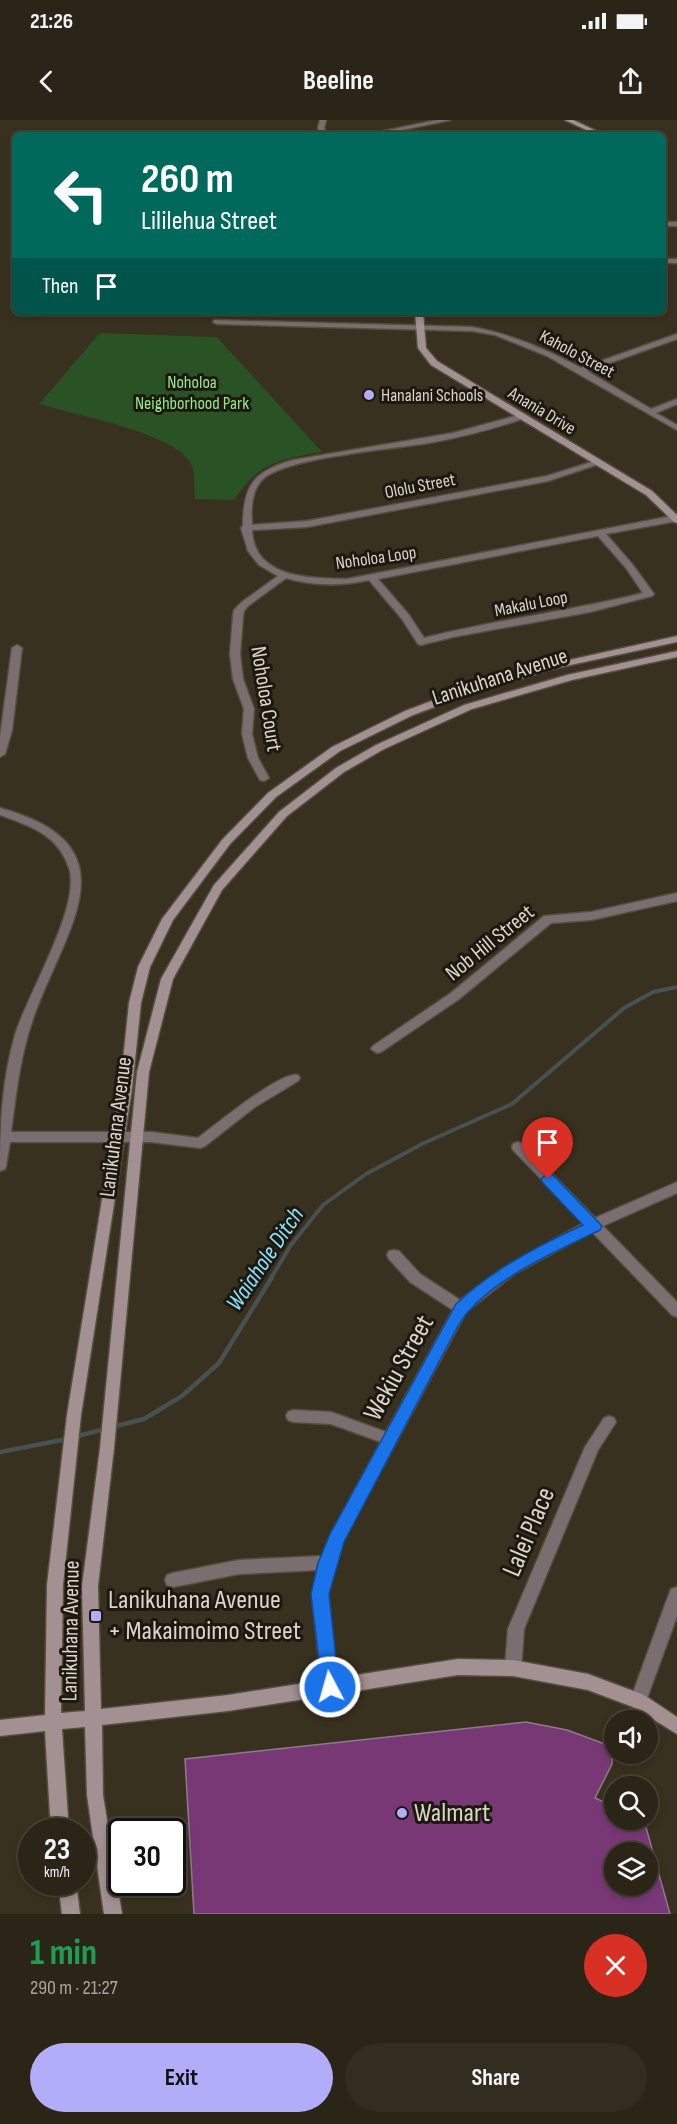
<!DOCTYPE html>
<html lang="en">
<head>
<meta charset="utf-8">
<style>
	:root { --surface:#2b2517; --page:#332d20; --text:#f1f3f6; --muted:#a6a5a1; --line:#474236; --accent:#b2adf9 }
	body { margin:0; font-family:"Sofia Sans Condensed",sans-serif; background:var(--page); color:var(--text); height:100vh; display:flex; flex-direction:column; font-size:22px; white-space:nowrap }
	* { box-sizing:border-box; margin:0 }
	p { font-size:20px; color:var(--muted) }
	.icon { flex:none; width:33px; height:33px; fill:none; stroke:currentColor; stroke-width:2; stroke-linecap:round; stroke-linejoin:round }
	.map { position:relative; height:1794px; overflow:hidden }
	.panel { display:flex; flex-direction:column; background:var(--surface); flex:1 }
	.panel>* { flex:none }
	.top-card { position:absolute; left:12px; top:12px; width:654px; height:183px; border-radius:9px; box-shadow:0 3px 9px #0003,0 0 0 2px var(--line); background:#00695c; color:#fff; overflow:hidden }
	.controls { position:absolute; left:604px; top:1590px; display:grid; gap:12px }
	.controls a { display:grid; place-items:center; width:54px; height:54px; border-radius:50%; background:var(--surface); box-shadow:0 3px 9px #0003,0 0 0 2px var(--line); font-size:30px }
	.speed { position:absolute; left:18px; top:1698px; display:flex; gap:12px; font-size:30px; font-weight:700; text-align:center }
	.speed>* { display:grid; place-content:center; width:78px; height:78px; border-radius:50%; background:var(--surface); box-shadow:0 3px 9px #0003,0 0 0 2px var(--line); line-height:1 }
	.speed small { font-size:15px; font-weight:400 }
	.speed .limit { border:3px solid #111; border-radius:9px; background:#fff; color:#111 }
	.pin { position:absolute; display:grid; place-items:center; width:51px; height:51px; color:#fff; margin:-62px -26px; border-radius:50% 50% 50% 0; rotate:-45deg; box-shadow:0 0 6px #0007 }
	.pin .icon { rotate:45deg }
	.me { position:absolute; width:66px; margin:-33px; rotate:354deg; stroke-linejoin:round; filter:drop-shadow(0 0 4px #0008) }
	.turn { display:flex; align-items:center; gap:21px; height:126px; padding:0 30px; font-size:27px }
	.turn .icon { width:78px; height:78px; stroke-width:2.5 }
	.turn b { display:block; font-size:42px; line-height:51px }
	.then { display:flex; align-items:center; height:57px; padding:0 30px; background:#0003; gap:12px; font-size:22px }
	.round { display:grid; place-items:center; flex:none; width:63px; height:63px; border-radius:32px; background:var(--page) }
	.overview { display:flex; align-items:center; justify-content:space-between; height:102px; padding:0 30px }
	h1 { font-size:36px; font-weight:700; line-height:45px; color:#1e9e55 }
	.primary-button { display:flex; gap:12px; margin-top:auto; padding:12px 30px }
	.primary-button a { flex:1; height:69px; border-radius:36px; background:var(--accent); color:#111; font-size:24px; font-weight:700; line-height:69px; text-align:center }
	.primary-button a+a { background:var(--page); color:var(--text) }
	.status { display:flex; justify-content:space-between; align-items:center; height:42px; padding:0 30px; background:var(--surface); direction:ltr }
	.status svg { height:16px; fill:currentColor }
	header { display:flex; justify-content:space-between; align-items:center; height:78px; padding:0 30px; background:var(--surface); font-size:27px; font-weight:700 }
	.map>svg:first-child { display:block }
	.green { fill:#295225 }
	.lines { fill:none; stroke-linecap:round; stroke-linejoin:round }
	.stream-far1 { stroke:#465151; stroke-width:4 }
	.stream { stroke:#465151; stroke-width:4.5 }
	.building { fill:#783876; stroke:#8d7b8b; stroke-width:1.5; fill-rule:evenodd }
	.street-casing { stroke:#564f3e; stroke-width:3 }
	.secondary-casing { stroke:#564f3e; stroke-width:3 }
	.street { fill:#7a6e70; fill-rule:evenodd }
	.secondary { fill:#a29092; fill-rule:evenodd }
	.route { fill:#1a73e8; stroke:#114b97; stroke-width:1.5 }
	.poi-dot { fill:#b2adf9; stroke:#1d1911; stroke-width:2 }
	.labels { text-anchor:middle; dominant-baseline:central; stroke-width:6; stroke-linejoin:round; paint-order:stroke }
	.far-street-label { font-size:18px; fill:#dad5ca; stroke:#1d1911 }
	.far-park-label { font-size:18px; fill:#91e889; stroke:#1d1911 }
	.far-poi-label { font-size:18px; fill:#dad5ca; stroke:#1d1911; text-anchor:start }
	.street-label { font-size:22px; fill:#dad5ca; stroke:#1d1911 }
	.water-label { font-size:24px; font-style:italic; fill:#8ae3fb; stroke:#1d1911 }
	.near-street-label { font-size:27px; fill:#dad5ca; stroke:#1d1911 }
	.near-poi-label { font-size:27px; fill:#dad5ca; stroke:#1d1911; text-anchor:start }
</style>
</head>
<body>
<div class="status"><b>21:26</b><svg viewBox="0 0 49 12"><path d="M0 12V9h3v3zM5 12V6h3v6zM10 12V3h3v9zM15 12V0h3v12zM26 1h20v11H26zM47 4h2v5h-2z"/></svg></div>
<header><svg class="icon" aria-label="back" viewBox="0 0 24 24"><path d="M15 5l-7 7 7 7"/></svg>Beeline<svg class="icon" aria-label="share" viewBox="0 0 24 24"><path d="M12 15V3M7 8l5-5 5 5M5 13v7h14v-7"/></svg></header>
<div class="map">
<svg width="677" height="1794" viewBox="0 0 677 1794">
	<rect width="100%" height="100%" fill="#39311f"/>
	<!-- green -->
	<path class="green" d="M100,213L217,217L322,332C280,339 259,342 234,380L195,379C194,368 196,351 190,342C173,313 72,294 39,284Z"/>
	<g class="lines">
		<!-- stream-far1 -->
		<path class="stream-far1" d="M271,1158L291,1125L323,1085L366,1054L424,1023L512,984L624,888L653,872L677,867"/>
		<!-- stream -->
		<g class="stream">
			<path d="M112,1307L144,1299L182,1276L219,1243L272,1157"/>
			<path d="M74,1317L105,1309"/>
			<path d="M0,1332L67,1319"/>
		</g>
	</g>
	<!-- building -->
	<path class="building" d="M526,1602L567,1610L613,1627L612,1644L595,1678L615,1687V1700H644L670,1794H194L185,1639ZM615,1732H648V1766H615Z"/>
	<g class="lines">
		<defs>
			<g id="street">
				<path d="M320,0H326L324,8L327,15H321L318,8Z"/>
				<path d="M437,0H450L378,15H365Z"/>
				<rect x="663" y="102" width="14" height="4"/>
				<rect x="663" y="139" width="14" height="4"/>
				<path d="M214,200L472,207C511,214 546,229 581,248L677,214V219L587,251L651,289L677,279V284L656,293L677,305V310L547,236L495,215L472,211L217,204L213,202Z"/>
				<path d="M519,295L523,297L522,299C492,309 461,317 429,323C393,329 290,337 264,358C251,369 251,389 252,405L307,401L547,356L598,340L602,343L548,361L307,407L252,410C254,459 311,458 347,459L677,395V401L606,414L632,444L654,474L652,476L590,492L453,517L421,525L418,524L402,499L369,460C342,466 313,466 286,458L248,486L244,491L243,496L240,534L243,559L254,589L252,614L258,638L269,658L264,661L260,660L248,638L242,614L244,589L233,559L230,534L233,496L234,490L242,482L278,456L259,445L248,431L241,408L243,406C243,365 254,351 293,340L453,313ZM598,416L626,448L643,473C571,491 496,500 424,518L409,495L378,459Z"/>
				<path d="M17,525L22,528L12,610L5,634L0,637V617L12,528Z"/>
				<path d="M0,688C139,726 63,811 33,899C20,936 16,974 11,1012H151L198,1018C214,1006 282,950 298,955L300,958L298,961L255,987L205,1026L200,1028L151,1022H10L6,1046L5,1049L0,1051C0,1005 2,960 15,915C27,875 82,785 69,748C58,714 30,706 0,695Z"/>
				<path d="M677,773V781L591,800L551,803L459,879L381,932L377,933L371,929L373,926L451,873L544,796L591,792Z"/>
				<path d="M518,1022L523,1024L595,1098L677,1062V1073L603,1106L677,1182V1197L672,1195L592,1112L514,1154L466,1192L343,1421L328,1474L338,1567L336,1573L330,1575L324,1573L322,1567L312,1474L319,1450L239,1454L173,1467L167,1465L165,1460L167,1455L173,1453L239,1440L323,1436L331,1414L381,1322L331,1304L293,1302L288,1300L286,1296L288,1292L293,1290L331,1292L386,1312L453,1190L410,1162L389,1139L387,1135L389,1131L394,1130L399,1131L420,1154L460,1180L505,1147L584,1103L513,1030L512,1027L513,1024Z"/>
				<path d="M609,1296L614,1298L616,1302L598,1330L524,1509L521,1548L519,1553L513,1556L507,1553L505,1548L508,1509L585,1327L604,1298Z"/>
				<path d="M677,1467V1496L646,1581L644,1587L638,1589L632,1587L630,1581L669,1474L671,1469Z"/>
			</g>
			<g id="secondary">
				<path d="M565,0H573L605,15H597Z"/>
				<path d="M415,192H423L426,228L437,241L652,371L677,395V403L674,402L646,375L431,245L418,228Z"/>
				<path d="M677,516V522L552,549L453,580L413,595L340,631L276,677L230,724L173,800L150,847L141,883L132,969L81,1295L63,1465L61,1593L85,1591L82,1466L100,1328L137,952L161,859L214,765L279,692L336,648L376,625L464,585L567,555L677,531V537L572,560L472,589L384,629L344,652L287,696L222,770L173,859L149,952L114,1328L98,1466L101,1589L228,1575L458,1539L513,1540L588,1554L644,1575L677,1597V1614L633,1587L588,1570L513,1556L458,1555L228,1591L102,1605L103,1675L122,1794H104L87,1675L85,1607L62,1609L69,1712H51L45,1611L0,1616V1600L45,1595L47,1465L67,1295L120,969L129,883L138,847L162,799L222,720L268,673L332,627L405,591L445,576L547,545Z"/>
				<path d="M58,1762H76L80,1794H62Z"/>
			</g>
		</defs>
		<!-- street casing -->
		<use href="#street" class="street-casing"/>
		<!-- secondary casing -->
		<use href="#secondary" class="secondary-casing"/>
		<!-- street -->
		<use href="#street" class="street"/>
		<!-- secondary -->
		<use href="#secondary" class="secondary"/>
	</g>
	<!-- route -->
	<path class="route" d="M548,1053L553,1055L602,1106L600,1110C555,1132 502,1154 468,1192C461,1199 456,1210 451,1219L344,1422L329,1474L339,1567L337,1573L330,1576L323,1573L311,1474L318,1443L330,1414L456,1184C493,1149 538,1126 583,1105L543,1063L541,1059Z"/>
	<!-- markers -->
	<g class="poi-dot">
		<circle cx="369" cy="275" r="6"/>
		<rect x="90" y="1490" width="12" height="12" rx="3"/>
		<circle cx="402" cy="1693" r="6"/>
	</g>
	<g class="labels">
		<!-- far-street labels -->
		<g class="far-street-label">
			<text transform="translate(577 234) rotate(28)">Kaholo Street</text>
			<text transform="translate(542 291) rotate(31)">Anania Drive</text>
			<text transform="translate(420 366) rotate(-11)">Ololu Street</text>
			<text transform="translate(376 438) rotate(-8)">Noholoa Loop</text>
			<text transform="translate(531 484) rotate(-11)">Makalu Loop</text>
		</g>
		<!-- far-park labels -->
		<g class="far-park-label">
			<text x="192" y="262">Noholoa<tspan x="192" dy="21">Neighborhood Park</tspan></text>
		</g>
		<!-- far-poi labels -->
		<g class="far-poi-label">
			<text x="381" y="275">Hanalani Schools</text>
		</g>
		<!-- street labels -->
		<g class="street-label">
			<text transform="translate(500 557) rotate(-18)">Lanikuhana Avenue</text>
			<text transform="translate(266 579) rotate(81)">Noholoa Court</text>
			<text transform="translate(490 823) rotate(-39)">Nob Hill Street</text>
			<text transform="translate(116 1007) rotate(-83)">Lanikuhana Avenue</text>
			<text transform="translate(71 1511) rotate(-89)">Lanikuhana Avenue</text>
		</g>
		<!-- water labels -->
		<g class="water-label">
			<text transform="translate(265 1139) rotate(-56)">Waiahole Ditch</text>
		</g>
		<!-- near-street labels -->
		<g class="near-street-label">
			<text transform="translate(399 1248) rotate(-61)">Wekiu Street</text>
			<text transform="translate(529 1412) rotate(-67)">Lalei Place</text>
		</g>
		<!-- near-poi labels -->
		<g class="near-poi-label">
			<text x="108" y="1480">Lanikuhana Avenue<tspan x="108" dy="31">+ Makaimoimo Street</tspan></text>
			<text x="414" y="1693">Walmart</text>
		</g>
	</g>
</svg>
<div class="controls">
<a><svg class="icon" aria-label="sound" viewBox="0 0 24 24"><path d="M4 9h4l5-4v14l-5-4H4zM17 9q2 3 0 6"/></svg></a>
<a><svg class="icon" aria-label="search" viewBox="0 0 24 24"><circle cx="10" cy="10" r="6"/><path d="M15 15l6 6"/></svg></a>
<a><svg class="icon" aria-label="layers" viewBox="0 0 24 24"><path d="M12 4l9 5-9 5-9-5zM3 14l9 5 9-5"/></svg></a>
</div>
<div class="speed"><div>23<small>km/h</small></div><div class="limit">30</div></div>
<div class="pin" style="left:548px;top:1059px;background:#d93025"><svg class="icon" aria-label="arrive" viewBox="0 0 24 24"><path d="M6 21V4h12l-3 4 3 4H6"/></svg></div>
<svg class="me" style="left:330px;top:1567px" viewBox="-20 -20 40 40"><circle r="17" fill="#1a73e8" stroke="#fff" stroke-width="3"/><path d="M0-11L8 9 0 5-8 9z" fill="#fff"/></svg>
<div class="top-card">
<div class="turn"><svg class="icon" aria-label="left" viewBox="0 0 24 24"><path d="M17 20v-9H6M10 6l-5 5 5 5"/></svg><div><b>260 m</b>Lililehua Street</div></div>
<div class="then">Then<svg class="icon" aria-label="arrive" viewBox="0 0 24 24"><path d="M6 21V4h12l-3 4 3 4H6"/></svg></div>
</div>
</div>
<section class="panel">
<div class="overview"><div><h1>1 min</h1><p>290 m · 21:27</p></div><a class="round" style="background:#d93025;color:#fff"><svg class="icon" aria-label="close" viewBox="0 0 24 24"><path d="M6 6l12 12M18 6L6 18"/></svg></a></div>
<div class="primary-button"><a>Exit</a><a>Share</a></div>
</section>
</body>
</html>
